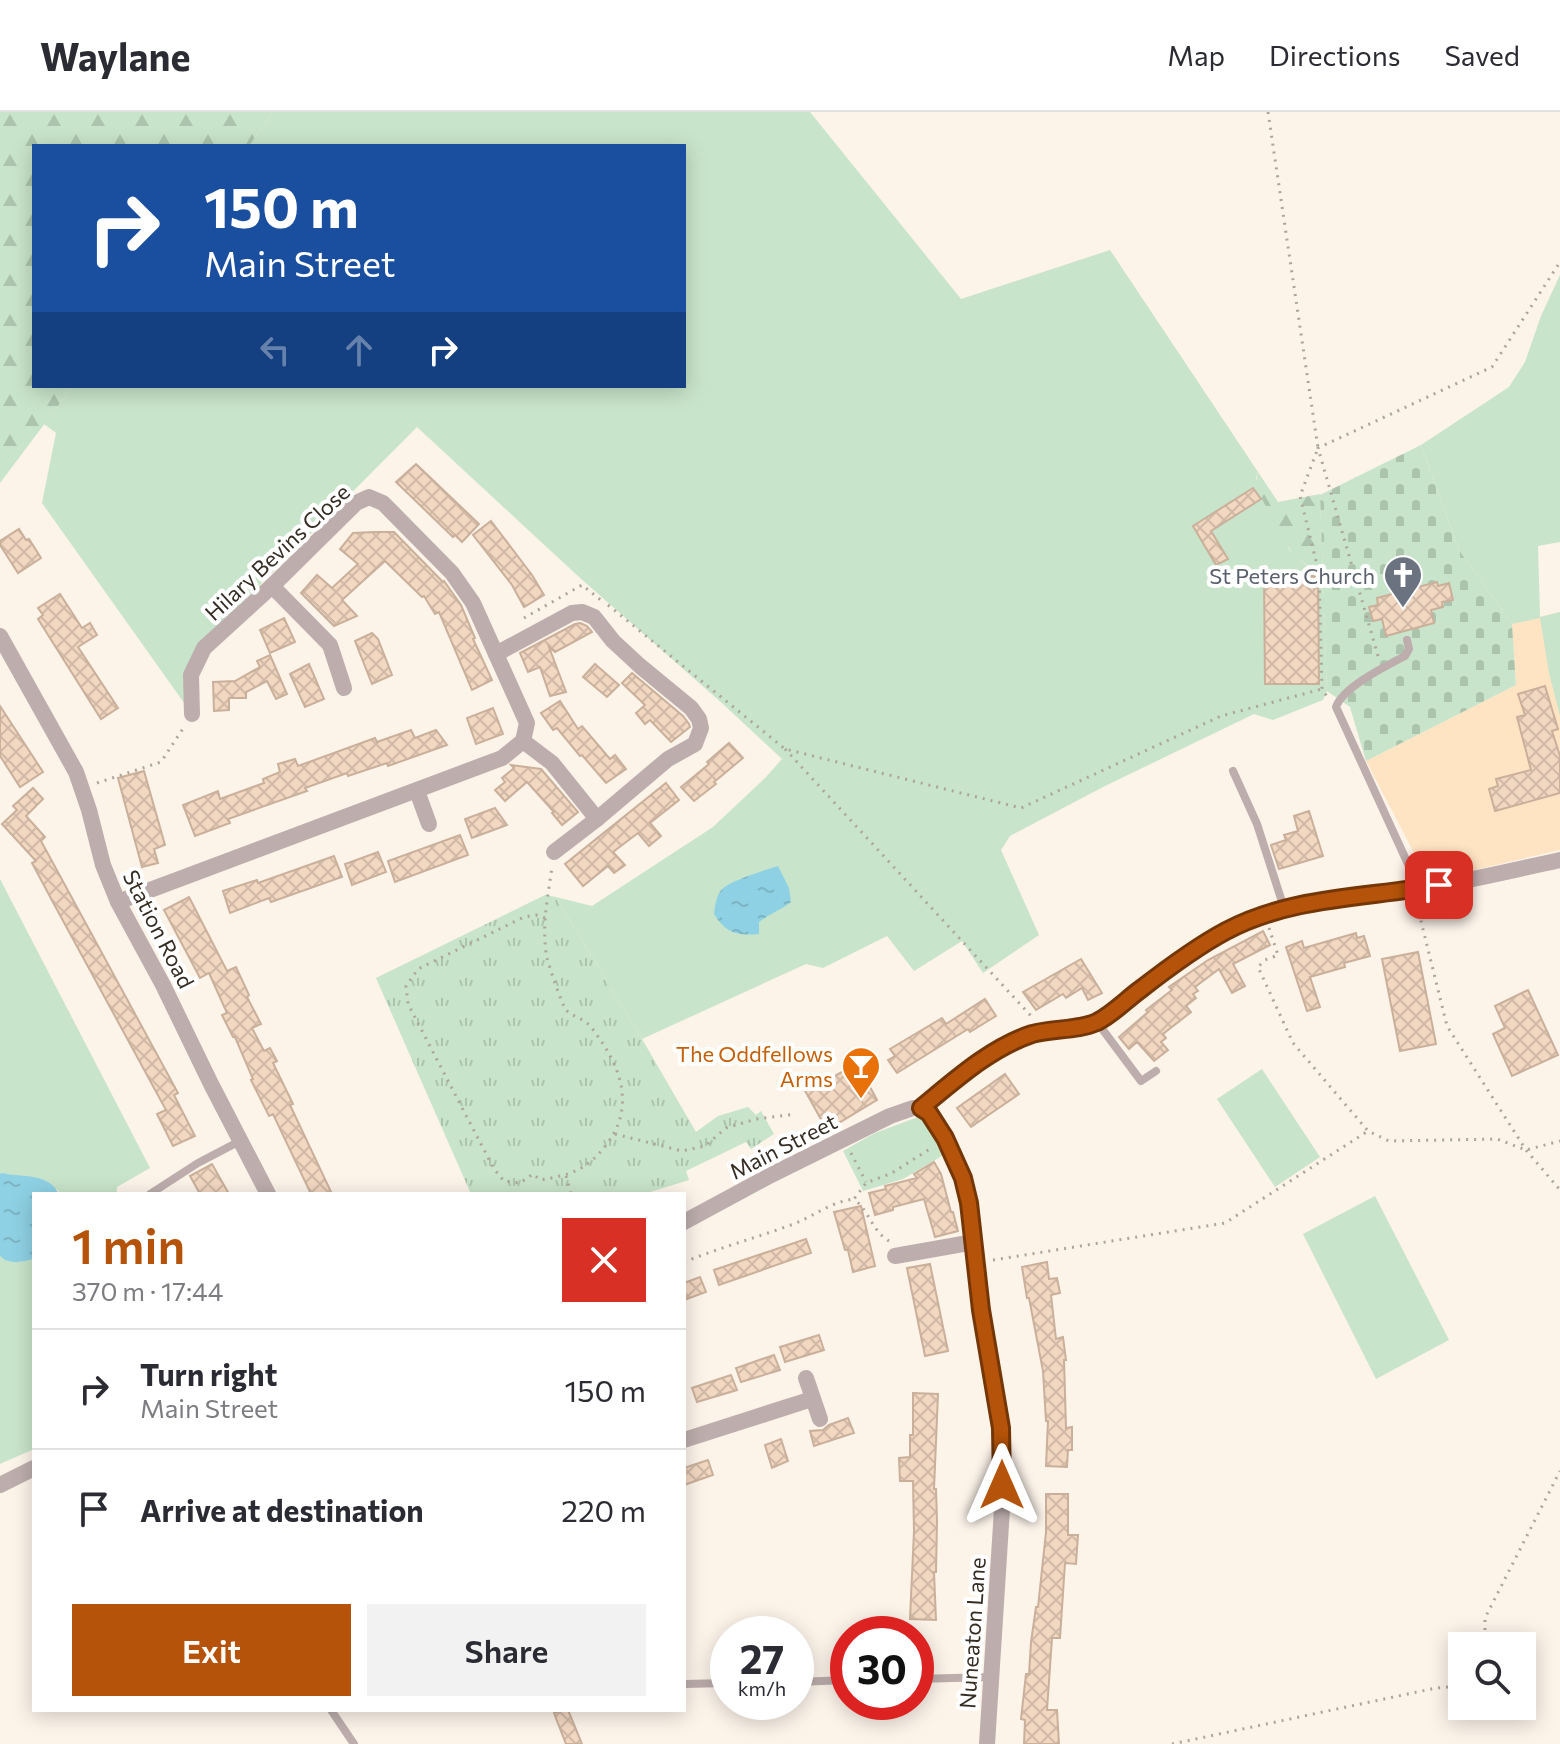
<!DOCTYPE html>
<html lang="en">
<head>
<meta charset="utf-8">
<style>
	:root { --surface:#fff; --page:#f2f2f3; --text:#2b2b33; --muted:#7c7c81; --line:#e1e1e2; --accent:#b45309 }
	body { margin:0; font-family:Commissioner,sans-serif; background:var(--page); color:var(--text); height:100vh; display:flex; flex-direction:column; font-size:30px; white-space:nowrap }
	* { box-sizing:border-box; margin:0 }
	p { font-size:26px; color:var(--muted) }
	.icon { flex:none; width:44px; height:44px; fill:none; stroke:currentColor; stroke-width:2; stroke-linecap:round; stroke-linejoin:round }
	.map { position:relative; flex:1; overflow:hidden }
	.panel { position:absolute; left:32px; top:1080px; width:654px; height:520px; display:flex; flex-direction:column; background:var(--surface); border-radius:0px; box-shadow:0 4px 20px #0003 }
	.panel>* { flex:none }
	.hud { position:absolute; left:32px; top:32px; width:654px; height:244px; border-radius:0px; box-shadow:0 4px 20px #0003; background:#1a4fa0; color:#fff; overflow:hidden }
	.buttons { position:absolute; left:1448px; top:1520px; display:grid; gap:16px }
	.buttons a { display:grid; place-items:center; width:88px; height:88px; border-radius:0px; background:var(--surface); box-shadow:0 4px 20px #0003; font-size:40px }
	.speed { position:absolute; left:710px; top:1504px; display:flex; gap:16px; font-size:40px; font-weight:700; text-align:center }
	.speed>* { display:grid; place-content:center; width:104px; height:104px; border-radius:50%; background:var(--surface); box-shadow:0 4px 20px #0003; line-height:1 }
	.speed small { font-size:20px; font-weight:400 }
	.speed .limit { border:12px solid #d22; background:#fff; color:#111 }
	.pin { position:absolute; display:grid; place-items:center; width:68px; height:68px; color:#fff; margin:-34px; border-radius:16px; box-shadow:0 4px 12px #0006 }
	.me { position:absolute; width:88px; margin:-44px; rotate:0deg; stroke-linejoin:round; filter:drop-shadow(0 0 6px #0008) }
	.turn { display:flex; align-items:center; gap:28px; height:168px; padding:0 40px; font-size:36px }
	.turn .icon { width:104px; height:104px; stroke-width:2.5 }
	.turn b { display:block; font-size:56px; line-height:68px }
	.lanes { display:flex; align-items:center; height:76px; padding:0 40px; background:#0003; justify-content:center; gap:40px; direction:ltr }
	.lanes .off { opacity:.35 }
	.round { display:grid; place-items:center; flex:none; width:84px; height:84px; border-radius:0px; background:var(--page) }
	.head { display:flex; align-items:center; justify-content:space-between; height:136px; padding:0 40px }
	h1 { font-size:48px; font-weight:600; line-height:60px; color:var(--accent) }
	.cta { display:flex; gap:16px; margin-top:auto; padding:16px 40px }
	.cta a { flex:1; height:92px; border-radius:0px; background:var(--accent); color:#fff; font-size:32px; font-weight:600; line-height:92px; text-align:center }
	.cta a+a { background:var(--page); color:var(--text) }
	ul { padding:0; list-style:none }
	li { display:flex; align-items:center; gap:24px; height:120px; padding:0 40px; border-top:2px solid var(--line) }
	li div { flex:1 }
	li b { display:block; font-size:30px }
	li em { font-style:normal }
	header { display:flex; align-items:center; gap:48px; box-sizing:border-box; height:112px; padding:0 40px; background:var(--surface); border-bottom:2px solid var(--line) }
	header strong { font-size:38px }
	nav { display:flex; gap:44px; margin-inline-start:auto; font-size:28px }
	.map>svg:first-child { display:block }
	.built { fill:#fee4c3 }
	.green { fill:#c8e4ca }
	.forest { fill:url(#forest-firs) }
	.cemetery { fill:url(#cemetery-stones) }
	.park { fill:url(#park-tufts) }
	.water { fill:url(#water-ripples) }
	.building { fill:url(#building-cross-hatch); stroke:#cab09b; stroke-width:2 }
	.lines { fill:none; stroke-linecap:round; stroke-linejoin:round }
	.path { stroke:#ada59b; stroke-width:3; stroke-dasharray:2 6; stroke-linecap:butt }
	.service { stroke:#bdadad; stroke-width:8 }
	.minor { stroke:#bdadad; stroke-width:16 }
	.route-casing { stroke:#753606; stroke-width:20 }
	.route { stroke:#b45309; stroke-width:14 }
	.labels { text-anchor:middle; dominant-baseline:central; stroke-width:8; stroke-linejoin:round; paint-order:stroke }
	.street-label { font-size:22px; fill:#352d23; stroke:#fff }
	.worship-label { font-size:22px; fill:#5b616d; stroke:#fff; text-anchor:end }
	.food-label { font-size:22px; fill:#c56008; stroke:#fff; text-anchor:end }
</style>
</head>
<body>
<header>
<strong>Waylane</strong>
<nav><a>Map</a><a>Directions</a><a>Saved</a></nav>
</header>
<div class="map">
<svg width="1560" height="1632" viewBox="0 0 1560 1632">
	<defs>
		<pattern id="forest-firs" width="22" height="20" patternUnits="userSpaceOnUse" patternTransform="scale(2)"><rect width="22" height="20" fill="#c8e4ca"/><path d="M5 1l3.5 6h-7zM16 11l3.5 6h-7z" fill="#acc4ad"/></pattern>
		<pattern id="cemetery-stones" width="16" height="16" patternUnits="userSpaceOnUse" patternTransform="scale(2)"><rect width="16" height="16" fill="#c8e4ca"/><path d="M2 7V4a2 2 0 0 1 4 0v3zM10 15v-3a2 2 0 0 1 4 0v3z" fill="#acc4ad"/></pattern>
		<pattern id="park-tufts" width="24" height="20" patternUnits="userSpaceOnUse" patternTransform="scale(2)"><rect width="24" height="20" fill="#c8e4ca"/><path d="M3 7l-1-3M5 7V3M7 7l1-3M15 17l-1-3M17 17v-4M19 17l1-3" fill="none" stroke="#acc4ad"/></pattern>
		<pattern id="water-ripples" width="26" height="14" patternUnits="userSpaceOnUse" patternTransform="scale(2)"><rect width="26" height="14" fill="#8ed1e4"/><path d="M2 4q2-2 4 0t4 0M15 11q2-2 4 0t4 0" fill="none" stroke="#7bb4c3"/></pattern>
		<pattern id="building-cross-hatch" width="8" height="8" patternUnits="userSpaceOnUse" patternTransform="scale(2)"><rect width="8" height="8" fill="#f2d7c1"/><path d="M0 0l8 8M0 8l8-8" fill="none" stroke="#d0b9a6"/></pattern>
	</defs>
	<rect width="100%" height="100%" fill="#fcf3e9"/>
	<!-- built -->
	<path class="built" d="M1560,500V738L1474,758L1421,754L1366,649L1516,573L1512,512Z"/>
	<!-- green -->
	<g class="green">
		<path d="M273,0H810L961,187L1110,138L1258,360L1256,366L1289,437L1306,453L1323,462L1327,579L1323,588L1273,608L1254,602L1105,674L1010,724L1001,738L1039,823L983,861L962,829L914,859L887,824L823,856L806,852L642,927L556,785L592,794L713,715L766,665L782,647L723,592L579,465L417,315L201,532L183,568L192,602L42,391L56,321L44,312L73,274H684V34H249Z"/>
		<path d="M1560,163V430L1538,434L1540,505L1560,500V604L1549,561L1540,506L1512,512L1459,438L1421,333L1509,275L1525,250L1541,204Z"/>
		<path d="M0,767L150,1056L117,1075V1082H59L58,1078L8,1062H0Z"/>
		<path d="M1262,957L1320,1045L1275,1075L1217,987Z"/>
		<path d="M918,1005L925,1008L945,1042L903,1067L863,1079L843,1039L875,1021Z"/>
		<path d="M1375,1084L1449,1228L1376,1267L1303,1122Z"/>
		<path d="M0,1144C8,1152 23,1150 34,1147V1337L0,1352Z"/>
	</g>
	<!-- forest -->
	<g class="forest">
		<path d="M0,0H273L249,34H34V274H73L0,371Z"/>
		<path d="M1258,360L1278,390L1320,382L1323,462C1311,456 1301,450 1292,440C1285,432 1282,421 1277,412C1269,397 1252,379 1258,360Z"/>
	</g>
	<!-- cemetery -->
	<path class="cemetery" d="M1421,333L1459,438L1512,512L1516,573L1366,649L1350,595L1327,579L1320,383Z"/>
	<!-- park -->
	<path class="park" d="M545,783L556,785L642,927L696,1020L718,1004L748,995L756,1003L761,999L774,1022L751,1037L746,1030L686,1059L689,1068L644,1082H471L376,866Z"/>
	<!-- water -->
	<g class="water">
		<path d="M778,754L789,776L791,790C781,798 769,802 759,810V822C737,824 726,821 714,802C715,794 716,784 722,777C732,768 765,758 778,754Z"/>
		<path d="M2,1061C23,1066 48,1060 59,1082H34V1147C23,1150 8,1153 0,1144V1062Z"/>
	</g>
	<!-- building -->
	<g class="building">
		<path d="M416,352L479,412L462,430L455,423L453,425L396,370Z"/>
		<path d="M1253,376L1261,387L1211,419L1228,447L1216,453L1193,414Z"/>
		<path d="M491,409L532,463L544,483L524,495L512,473L473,423Z"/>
		<path d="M19,417L26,428L29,427L41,446L18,461L0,433V429Z"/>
		<path d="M375,420H394L443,470L444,469L461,493L475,526L473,527L492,568L472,578L439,500L435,502L424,484L422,485L385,449L342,488L357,504L334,514L301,481L317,463L332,476L358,452L340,437L353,421Z"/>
		<path d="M1264,464H1318L1319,572H1265Z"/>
		<path d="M1437,470L1438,474L1449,471L1453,488L1442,490L1443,495L1431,498L1434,511L1386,524L1382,507L1373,509L1369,495L1378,493L1377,486Z"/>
		<path d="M60,482L82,516L90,511L97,523L78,535L118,596L101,607L38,507L43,503L38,496Z"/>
		<path d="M284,506L295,530L270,541L260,518Z"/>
		<path d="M580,511L587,514L592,520L555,540L549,535L566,580L550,584L540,555L528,560L520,541L575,512Z"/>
		<path d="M372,521L378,527L392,563L372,572L355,529Z"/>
		<path d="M270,543L287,582L276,587L267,569L246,580V586H229V598L214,599L213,570L235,569L260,555L257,549Z"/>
		<path d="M309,552L324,587L305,595L290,562Z"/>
		<path d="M595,552L619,573L607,585L583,565Z"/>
		<path d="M632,561L683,604L689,612L690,615L671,630L650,608L645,612L636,601L645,593L622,571Z"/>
		<path d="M1545,574L1558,617L1552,619L1560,644V681L1495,699L1489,677L1498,674L1496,667L1531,658L1517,605L1525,603L1518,582Z"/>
		<path d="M560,589L578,617L582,614L610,647L615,643L626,657L606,671L582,643L580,644L557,616L553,618L541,601Z"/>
		<path d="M0,594L43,660L20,675L0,644Z"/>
		<path d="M493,596L503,622L476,632L467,606Z"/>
		<path d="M411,618L415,626L436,618L447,633L388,654L387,651L348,664L347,661L305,676L307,679L228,707L230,711L195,724L183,693L218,679L220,687L264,671L263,667L280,660L278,652L295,647L298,654L375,626L377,630Z"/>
		<path d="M729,631L743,646L714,670L716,672L694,689L681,675L709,652L707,650Z"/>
		<path d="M511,653L541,657L578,700L562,713L552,701L554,700L527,670L505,689L495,678L505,670L502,666L514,656Z"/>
		<path d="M144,659L165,733L154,737L158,751L142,755L118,666Z"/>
		<path d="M666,671L679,688L650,711L661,724L649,734L638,721L613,740L625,753L614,761L608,754L583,774L565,752Z"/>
		<path d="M33,676L43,687L26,704L45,725L41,729L178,981L174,983L195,1024L173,1034L157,1002L166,998L55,794L32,751L36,749L2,712L17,698L13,694Z"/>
		<path d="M495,696L507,713L472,726L465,707Z"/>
		<path d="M1309,699L1323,744L1279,757L1271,733L1286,728L1284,723L1298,719L1294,704Z"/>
		<path d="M460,723L468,743L395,770L388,749Z"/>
		<path d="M378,740L386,760L352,773L345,752Z"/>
		<path d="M334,744L342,765L271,790L269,786L230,801L223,779L257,768L258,771Z"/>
		<path d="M189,785L227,859L236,855L249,883L247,885L261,912L252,916L264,939L270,936L277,949L273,951L293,992L290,993L332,1082H311L273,1002L269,1004L251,968L253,967L235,925H233L222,903L227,901L209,861L200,866L164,798Z"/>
		<path d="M1263,819L1270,833L1233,852L1245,874L1232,881L1219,857L1195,875L1198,879L1193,882L1196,886L1186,894L1191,900L1163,922L1166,926L1161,930L1168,938L1154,949L1137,930L1129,937L1119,925L1148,900L1146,898L1172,878L1169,875L1208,848Z"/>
		<path d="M1356,821L1357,826L1364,824L1370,844L1344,851L1345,855L1310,865L1320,895L1307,899L1286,835L1302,829L1304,836Z"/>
		<path d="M1418,840L1436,932L1400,939L1382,847Z"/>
		<path d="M1081,847L1102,881L1088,888L1082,876L1066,886L1063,882L1036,898L1023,880Z"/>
		<path d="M1528,878L1558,943L1512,964L1493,922L1505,916L1495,894Z"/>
		<path d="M985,887L996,904L970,920L968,917L897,961L888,948L895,944L890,937L942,906L946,912Z"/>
		<path d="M855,947L877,988L827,1018L803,975L815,968L818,973L844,959L842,954Z"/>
		<path d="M1005,962L1019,982L971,1015L957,996Z"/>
		<path d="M934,1050L941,1062L951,1100H953L958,1119L935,1125L924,1087L893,1095V1098L875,1103L869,1081L886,1077L885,1074L917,1066L914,1062Z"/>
		<path d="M212,1052L229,1082H200L190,1064Z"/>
		<path d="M861,1094L875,1154L853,1160L848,1138H845L834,1100Z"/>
		<path d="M806,1127L811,1141L719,1173L714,1158Z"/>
		<path d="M1047,1150L1049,1167L1057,1166L1060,1181L1051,1183L1056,1227L1063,1225L1066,1248H1064L1066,1316L1072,1315V1338H1068L1067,1355L1046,1354L1048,1309H1046L1043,1259L1029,1186H1027L1022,1155Z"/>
		<path d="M930,1152L948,1239L925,1244L907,1156Z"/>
		<path d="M700,1165L706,1180L684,1188V1171Z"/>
		<path d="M819,1223L824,1238L785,1250L780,1235Z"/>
		<path d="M774,1243L780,1258L741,1270L736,1256Z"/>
		<path d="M731,1263L737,1278L697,1290L692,1276Z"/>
		<path d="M913,1281L938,1282L934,1377H936L937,1409L936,1460H934L936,1508L910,1507L914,1419L913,1369H900L899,1346L910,1345V1323H913Z"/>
		<path d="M848,1306L854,1321L814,1334L810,1319L823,1318L829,1313Z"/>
		<path d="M781,1327L788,1349L772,1356L765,1333Z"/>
		<path d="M708,1348L713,1363L684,1373V1356Z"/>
		<path d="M1046,1382H1068V1423H1078L1076,1452L1065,1451L1060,1526H1052L1047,1598H1057L1059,1632H1024L1025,1608L1021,1607L1026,1562H1029L1031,1530L1036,1495H1038L1046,1420Z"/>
		<path d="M563,1598H568L582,1632H566L554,1601Z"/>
	</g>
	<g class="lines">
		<!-- path -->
		<g class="path">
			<path d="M1268,0L1318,336L1300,384L1319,461L1322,577L1328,586"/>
			<path d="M608,493L785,637L1021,696L1221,604L1322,577"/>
			<path d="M524,506L582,473L602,489"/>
			<path d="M1378,544L1318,336L1492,255L1560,150"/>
			<path d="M785,637L1032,905"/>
			<path d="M97,671L161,650L184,615"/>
			<path d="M1417,793L1447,914L1526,1038L1560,1078"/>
			<path d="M545,806L536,803L524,805L418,857L406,874L408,892L494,1057L504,1069L520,1071L533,1062L540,1068C571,1063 587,1058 607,1032C637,992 619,951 591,915C585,907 573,905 566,898C562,893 549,854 547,846C541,816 548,784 552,755"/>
			<path d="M1269,816L1278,843L1265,848L1258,855L1293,931L1368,1019L1389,1029L1497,1027L1526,1038L1560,1029"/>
			<path d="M615,1022L682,1039L705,1034L726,1016L756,1007L796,1002"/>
			<path d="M851,1041L866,1070"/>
			<path d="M566,1064L571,1082"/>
			<path d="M889,1129C872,1119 870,1100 854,1087L866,1071L892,1061L933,1035"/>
			<path d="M993,1148L1225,1111L1368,1019"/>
			<path d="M684,1150C719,1136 755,1126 791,1113C813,1105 830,1090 854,1087"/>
			<path d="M1485,1534V1506L1560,1359"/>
			<path d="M1172,1632L1436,1576L1462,1574"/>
		</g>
		<!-- service -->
		<g class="service">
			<path d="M1407,528L1409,537L1405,544C1386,554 1343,575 1336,595L1419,776"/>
			<path d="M1233,659L1257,712L1284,796"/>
			<path d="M1097,910L1141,969L1156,959"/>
			<path d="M150,1082L198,1051L240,1029"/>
			<path d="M916,1567L991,1565"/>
			<path d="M796,1570L848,1568"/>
			<path d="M684,1572L728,1571"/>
			<path d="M331,1598L354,1632"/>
		</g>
		<!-- minor -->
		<g class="minor">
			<path d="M272,474L330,533L344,576"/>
			<path d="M0,524L76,660L89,698L103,753L118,790L163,873L211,972L268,1082"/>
			<path d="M496,542L572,501L582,500L594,505L613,529L640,554L691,596L699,607L701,616L695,632L668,647L597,707L554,740"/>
			<path d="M523,629L552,651L597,707"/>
			<path d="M417,679L429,712"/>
			<path d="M118,790L502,646L523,629L527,611L473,491L452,461L383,391L369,385L356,391L272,474L204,536L191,563L192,602"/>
			<path d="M921,996L929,1001L945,1026L963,1066L969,1091L981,1198L1001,1316L1002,1397L987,1632"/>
			<path d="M684,1110L771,1063L890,1004L913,996H921C954,969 991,935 1032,922C1054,916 1077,919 1098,909C1115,901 1131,884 1146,873C1178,848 1212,825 1249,808C1297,787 1353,786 1405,779C1457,772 1509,759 1560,748"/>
			<path d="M895,1144L974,1130"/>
			<path d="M806,1266L820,1307"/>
			<path d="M684,1328L812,1287"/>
			<path d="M0,1373L34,1356"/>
		</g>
	</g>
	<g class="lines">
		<defs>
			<path id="route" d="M1002,1373L1001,1316L981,1198L969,1091L963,1066L945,1026L929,1001L921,996C954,969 990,936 1032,922C1053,916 1077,919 1097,910C1113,902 1127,887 1141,877C1168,856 1196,835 1226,819C1292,784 1367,786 1439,773"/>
		</defs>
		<!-- route casing -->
		<use href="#route" class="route-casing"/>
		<!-- route -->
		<use href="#route" class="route"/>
	</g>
	<!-- icons -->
	<defs>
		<symbol id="church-pin" viewBox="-11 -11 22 30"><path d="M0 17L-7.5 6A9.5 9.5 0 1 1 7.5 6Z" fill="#6b7280" stroke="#fff"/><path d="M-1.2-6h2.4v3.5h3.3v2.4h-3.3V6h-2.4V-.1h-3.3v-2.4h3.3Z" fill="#fff"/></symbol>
		<symbol id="bar-pin" viewBox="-11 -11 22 30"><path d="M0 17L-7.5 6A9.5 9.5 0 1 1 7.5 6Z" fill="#e8710a" stroke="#fff"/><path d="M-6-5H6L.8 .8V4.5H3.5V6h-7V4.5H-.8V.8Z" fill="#fff"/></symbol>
	</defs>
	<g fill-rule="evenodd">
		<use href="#church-pin" x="1381" y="441" width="44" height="60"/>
		<use href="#bar-pin" x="839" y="932" width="44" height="60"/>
	</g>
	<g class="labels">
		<!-- street labels -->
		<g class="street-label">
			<text transform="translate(277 440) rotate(-43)">Hilary Bevins Close</text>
			<text transform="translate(159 817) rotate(63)">Station Road</text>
			<text transform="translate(783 1034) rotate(-27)">Main Street</text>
			<text transform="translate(972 1521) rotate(-86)">Nuneaton Lane</text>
		</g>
		<!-- worship labels -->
		<g class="worship-label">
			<text x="1375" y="463">St Peters Church</text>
		</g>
		<!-- food labels -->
		<g class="food-label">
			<text x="833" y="941">The Oddfellows<tspan x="833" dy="25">Arms</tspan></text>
		</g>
	</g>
</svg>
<div class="buttons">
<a><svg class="icon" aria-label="search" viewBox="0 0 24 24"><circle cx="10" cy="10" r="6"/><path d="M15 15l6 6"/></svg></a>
</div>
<div class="speed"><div>27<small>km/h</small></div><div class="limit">30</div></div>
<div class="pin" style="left:1439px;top:773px;background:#d93025"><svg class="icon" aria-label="arrive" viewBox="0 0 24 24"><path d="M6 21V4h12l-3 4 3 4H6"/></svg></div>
<svg class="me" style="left:1002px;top:1373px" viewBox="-20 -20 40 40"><path d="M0-17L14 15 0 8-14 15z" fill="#b45309" stroke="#fff" stroke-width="4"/></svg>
<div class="hud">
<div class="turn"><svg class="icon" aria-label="right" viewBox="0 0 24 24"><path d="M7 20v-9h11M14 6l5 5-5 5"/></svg><div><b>150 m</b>Main Street</div></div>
<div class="lanes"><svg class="icon off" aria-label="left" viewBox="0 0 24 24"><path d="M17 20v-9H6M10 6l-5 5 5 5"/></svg><svg class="icon off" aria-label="ahead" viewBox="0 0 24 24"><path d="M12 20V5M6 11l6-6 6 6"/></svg><svg class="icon" aria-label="right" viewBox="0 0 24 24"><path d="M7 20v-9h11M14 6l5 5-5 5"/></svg></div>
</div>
<section class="panel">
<div class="head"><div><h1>1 min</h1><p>370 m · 17:44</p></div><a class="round" style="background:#d93025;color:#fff"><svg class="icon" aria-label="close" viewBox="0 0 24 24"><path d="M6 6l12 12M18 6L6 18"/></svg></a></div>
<ul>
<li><svg class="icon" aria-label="right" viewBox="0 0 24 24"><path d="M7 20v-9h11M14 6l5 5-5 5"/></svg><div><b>Turn right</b><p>Main Street</p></div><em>150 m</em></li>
<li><svg class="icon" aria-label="arrive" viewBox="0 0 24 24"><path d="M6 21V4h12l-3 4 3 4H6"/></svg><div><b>Arrive at destination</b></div><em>220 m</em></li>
</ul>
<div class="cta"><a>Exit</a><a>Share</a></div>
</section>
</div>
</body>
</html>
